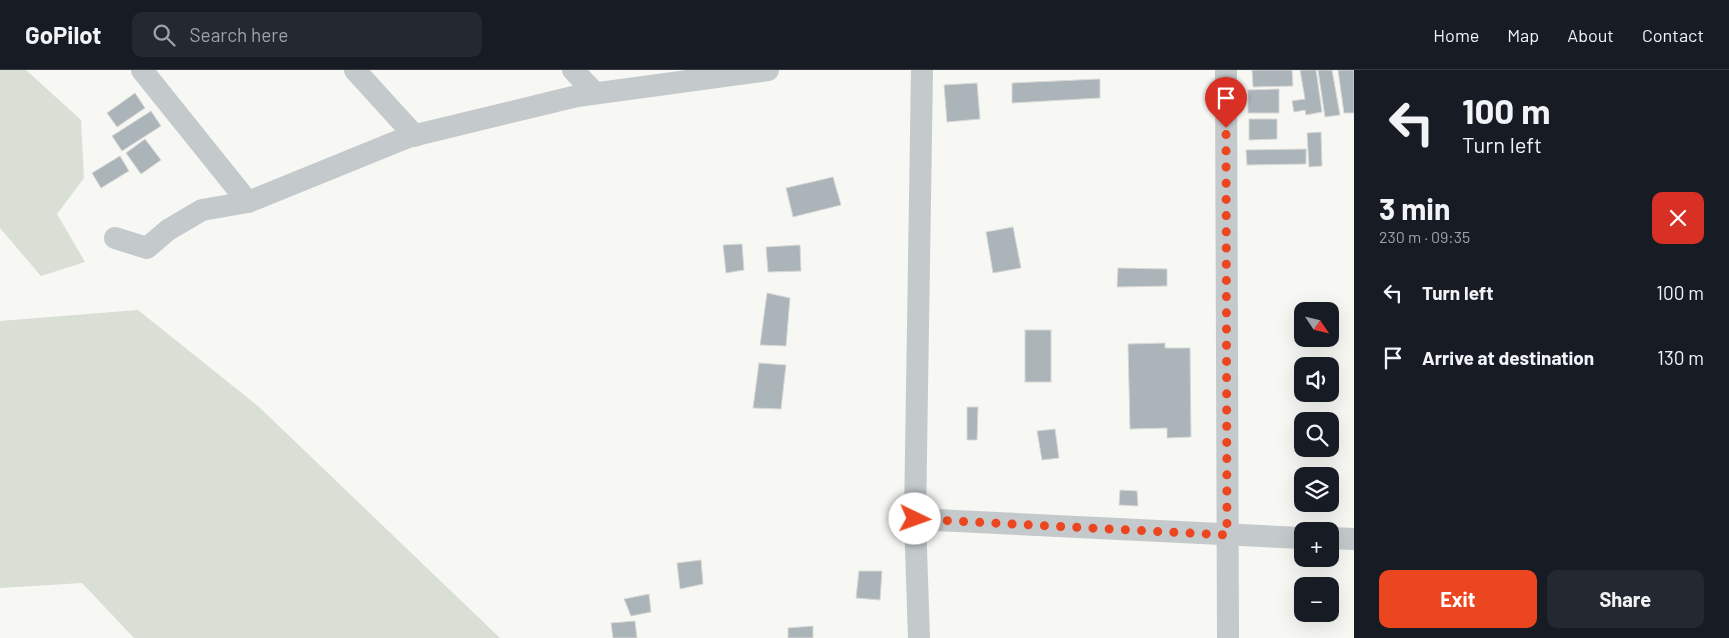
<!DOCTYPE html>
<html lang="en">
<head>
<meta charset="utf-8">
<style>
	:root { --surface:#171b24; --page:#242831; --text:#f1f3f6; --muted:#9ea1a6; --line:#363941; --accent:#eb4620 }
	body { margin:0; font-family:Barlow,sans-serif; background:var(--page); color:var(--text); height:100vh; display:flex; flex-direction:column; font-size:19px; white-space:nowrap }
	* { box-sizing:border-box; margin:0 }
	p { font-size:16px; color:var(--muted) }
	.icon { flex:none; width:28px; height:28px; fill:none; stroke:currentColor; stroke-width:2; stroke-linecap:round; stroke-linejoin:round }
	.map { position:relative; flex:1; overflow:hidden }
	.details { display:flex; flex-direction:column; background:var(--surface); width:375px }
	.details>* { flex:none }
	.top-card { background:#171b24; color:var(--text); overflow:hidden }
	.needle { width:32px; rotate:125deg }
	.fabs { position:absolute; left:1294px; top:232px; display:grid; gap:10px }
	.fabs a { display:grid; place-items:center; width:45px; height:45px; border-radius:10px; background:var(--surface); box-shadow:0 5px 20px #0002; font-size:25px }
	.pin { position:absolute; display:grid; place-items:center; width:42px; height:42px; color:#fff; margin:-51px -21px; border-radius:50% 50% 50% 0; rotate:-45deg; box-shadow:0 0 5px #0007 }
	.pin .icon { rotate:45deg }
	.me { position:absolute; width:55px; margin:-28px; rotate:93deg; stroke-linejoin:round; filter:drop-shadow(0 0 4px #0008) }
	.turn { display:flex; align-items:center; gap:18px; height:105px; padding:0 25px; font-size:22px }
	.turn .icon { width:65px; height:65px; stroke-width:2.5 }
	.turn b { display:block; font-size:35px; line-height:42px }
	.round { display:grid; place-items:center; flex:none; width:52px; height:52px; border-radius:10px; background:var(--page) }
	.headline { display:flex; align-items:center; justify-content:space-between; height:85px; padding:0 25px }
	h1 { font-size:30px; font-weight:700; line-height:38px }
	.action { display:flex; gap:10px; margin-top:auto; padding:10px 25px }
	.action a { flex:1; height:58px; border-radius:10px; background:var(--accent); color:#fff; font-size:20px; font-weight:700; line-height:58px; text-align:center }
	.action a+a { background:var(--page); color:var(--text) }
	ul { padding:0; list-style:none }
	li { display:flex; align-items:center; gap:15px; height:65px; padding:0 25px }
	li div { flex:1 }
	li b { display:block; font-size:19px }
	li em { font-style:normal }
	header { display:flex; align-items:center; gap:30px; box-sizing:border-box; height:70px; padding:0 25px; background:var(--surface); border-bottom:1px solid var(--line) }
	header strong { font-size:24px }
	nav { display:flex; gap:28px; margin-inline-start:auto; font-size:18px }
	.search { width:350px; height:45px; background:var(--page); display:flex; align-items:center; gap:12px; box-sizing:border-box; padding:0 18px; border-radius:10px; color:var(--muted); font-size:19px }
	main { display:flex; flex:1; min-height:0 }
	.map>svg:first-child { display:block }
	.green { fill:#d9dfd4 }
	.building { fill:#abb4b9; stroke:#d8d8d6 }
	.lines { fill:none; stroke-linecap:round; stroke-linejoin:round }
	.minor { stroke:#c4c9cb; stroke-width:22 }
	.route { stroke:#eb4620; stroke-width:9; stroke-dasharray:0 16.2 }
</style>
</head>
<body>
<header>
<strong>GoPilot</strong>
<div class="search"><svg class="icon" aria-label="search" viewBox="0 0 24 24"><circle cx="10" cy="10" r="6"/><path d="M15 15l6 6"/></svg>Search here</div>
<nav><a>Home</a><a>Map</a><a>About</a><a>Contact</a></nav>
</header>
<main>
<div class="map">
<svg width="1354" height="568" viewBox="0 0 1354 568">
	<rect width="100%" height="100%" fill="#f7f7f4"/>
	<!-- green -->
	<g class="green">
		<path d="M0,0H26L81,50L84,108L57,144L85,192L41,206L0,158Z"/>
		<path d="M138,240L259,337L500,568H134L82,513L0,518V251Z"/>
	</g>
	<!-- building -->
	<g class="building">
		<path d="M1252,0H1292L1293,16L1253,17Z"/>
		<path d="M1300,0H1316L1322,42L1306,45L1305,40L1294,42L1292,31L1305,29Z"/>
		<path d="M1318,0H1332L1340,45L1325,47Z"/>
		<path d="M1338,0H1354V43H1344Z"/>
		<path d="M1100,9V28L1012,33V13Z"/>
		<path d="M977,13L980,49L947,52L944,15Z"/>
		<path d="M1279,19V43H1248V20Z"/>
		<path d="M135,23L145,38L117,57L107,43Z"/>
		<path d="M151,41L161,56L122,81L112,66Z"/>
		<path d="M1249,49H1277V69L1249,70Z"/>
		<path d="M1321,62L1322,96L1309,97L1307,63Z"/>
		<path d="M145,69L161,90L141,104L126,83Z"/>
		<path d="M1306,79V94L1247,95L1246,80Z"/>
		<path d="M120,86L129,101L101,118L92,103Z"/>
		<path d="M833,107L841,135L793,147L786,118Z"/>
		<path d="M1013,157L1021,198L993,203L986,162Z"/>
		<path d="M742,174L744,200L726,203L723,175Z"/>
		<path d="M800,175L801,201L768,202L766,177Z"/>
		<path d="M1118,198L1167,199V216L1117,217Z"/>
		<path d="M767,223L790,228L786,276L760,275Z"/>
		<rect x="1025" y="260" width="26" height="52"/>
		<path d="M1165,273V278H1190L1191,367L1167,368V358L1130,359L1128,274Z"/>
		<path d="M759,293L786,295L781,339L753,338Z"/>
		<path d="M967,337H978L977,370H967Z"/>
		<path d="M1055,359L1059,388L1042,390L1037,361Z"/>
		<path d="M1120,420L1137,421L1138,436L1119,435Z"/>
		<path d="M701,490L703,514L680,519L677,493Z"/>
		<path d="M859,501H882L880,530L856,528Z"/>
		<path d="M649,524L651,542L631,546L624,529Z"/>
		<path d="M635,551L637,568H613L611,553Z"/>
		<path d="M813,556V568H788V558Z"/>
	</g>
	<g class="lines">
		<!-- minor -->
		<g class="minor">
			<path d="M142,0L248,132"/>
			<path d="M355,0L415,66"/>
			<path d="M573,0L595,23"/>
			<path d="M1226,0L1228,568"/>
			<path d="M115,168L147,178L168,160L202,140L248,132L408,67L577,26L768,0"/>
			<path d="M915,449L1302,468"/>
			<path d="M1330,468L1354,469"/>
			<path d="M919,568L915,449L922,0"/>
		</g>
	</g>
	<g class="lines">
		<!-- route -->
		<path class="route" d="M915,449L1227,465L1226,58"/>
	</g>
</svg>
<div class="fabs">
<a><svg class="needle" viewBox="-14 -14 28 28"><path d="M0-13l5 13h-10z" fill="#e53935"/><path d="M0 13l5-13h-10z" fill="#9ea1a6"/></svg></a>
<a><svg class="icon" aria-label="sound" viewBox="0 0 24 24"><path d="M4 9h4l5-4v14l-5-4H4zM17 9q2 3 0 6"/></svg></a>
<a><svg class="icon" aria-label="search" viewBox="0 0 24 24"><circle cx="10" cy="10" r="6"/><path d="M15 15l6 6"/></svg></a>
<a><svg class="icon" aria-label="layers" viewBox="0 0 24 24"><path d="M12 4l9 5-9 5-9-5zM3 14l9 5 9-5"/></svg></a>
<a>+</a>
<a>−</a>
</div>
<div class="pin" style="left:1226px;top:58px;background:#d93025"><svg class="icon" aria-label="arrive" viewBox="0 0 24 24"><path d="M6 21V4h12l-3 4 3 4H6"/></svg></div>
<svg class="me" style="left:915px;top:449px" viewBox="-20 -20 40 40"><circle r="19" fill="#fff"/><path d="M0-13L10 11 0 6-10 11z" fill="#eb4620"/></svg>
</div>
<section class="details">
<div class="top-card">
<div class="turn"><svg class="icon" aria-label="left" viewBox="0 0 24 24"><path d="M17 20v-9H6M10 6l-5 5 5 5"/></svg><div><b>100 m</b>Turn left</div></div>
</div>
<div class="headline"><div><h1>3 min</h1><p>230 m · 09:35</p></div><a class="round" style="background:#d93025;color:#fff"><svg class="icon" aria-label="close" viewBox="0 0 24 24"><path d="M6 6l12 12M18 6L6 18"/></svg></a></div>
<ul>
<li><svg class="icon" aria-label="left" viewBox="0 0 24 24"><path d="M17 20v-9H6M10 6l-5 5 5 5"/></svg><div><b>Turn left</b></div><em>100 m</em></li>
<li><svg class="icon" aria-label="arrive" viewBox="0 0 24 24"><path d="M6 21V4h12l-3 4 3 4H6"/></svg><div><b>Arrive at destination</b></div><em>130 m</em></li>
</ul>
<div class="action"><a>Exit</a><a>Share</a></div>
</section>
</main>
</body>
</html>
